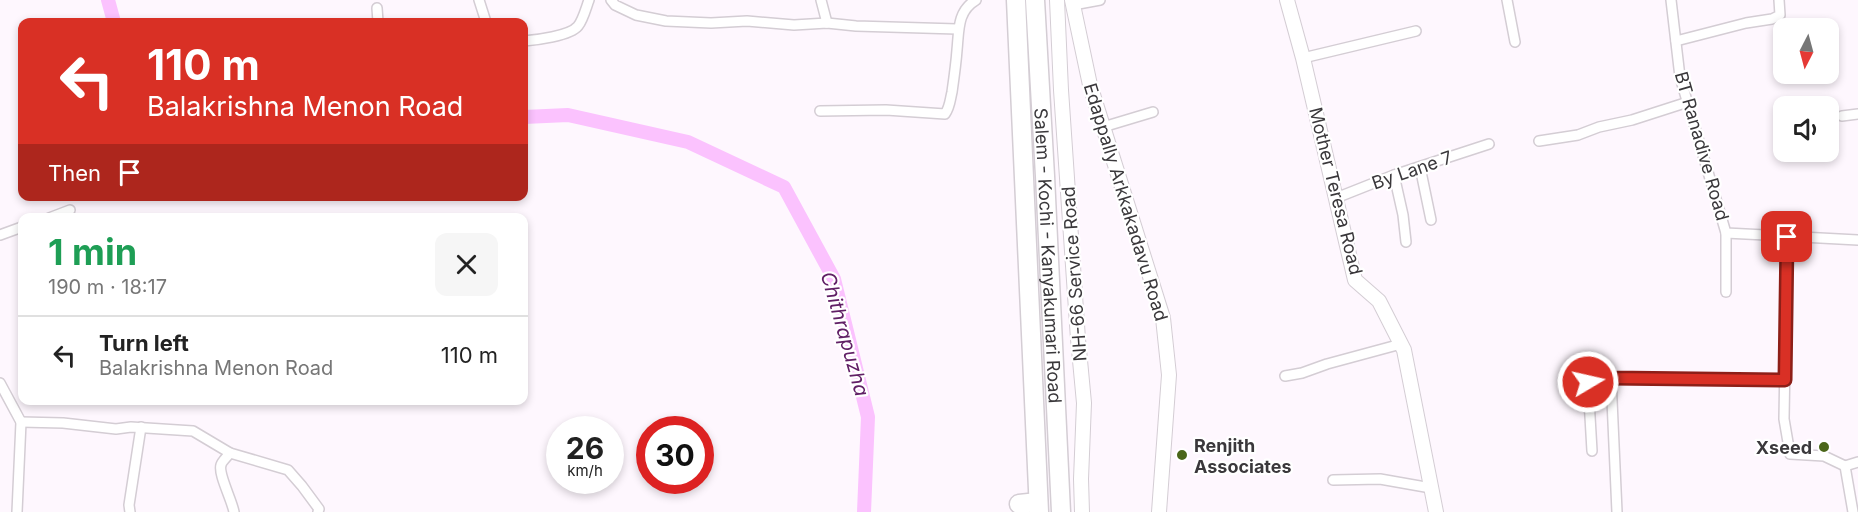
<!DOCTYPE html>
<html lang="en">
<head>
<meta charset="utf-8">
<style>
	:root { --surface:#fff; --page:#f6f6f6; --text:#222; --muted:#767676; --line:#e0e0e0 }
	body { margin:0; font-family:Inter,sans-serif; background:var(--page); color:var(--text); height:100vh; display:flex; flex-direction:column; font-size:22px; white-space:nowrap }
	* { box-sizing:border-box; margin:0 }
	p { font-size:20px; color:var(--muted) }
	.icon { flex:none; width:33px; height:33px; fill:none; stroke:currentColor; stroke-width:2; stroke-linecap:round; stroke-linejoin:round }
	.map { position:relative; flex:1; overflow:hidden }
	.details { position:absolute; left:18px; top:213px; width:510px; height:192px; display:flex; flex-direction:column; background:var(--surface); border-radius:12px; box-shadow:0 3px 9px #0003 }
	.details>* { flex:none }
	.hud { position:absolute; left:18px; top:18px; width:510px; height:183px; border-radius:12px; box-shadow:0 3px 9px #0003; background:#d93025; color:#fff; overflow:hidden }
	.needle { width:39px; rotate:186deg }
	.fabs { position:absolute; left:1773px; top:18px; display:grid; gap:12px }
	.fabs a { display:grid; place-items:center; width:66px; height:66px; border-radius:12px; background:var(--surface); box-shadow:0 3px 9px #0003; font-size:30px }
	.speed { position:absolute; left:546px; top:416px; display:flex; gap:12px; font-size:30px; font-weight:700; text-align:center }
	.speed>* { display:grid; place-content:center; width:78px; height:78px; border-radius:50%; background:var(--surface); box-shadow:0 3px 9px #0003; line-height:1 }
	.speed small { font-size:15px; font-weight:400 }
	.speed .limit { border:9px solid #d22; background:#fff; color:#111 }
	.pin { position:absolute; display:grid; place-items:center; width:51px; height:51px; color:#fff; margin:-26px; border-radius:12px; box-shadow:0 3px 9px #0006 }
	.me { position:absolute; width:66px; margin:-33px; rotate:81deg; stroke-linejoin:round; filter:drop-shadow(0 0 4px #0008) }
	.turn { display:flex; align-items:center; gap:21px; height:126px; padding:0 30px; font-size:27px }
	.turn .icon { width:78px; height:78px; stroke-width:2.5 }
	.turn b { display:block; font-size:42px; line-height:51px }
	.then { display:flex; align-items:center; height:57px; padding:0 30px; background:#0003; gap:12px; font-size:22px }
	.round { display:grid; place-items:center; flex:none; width:63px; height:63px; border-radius:12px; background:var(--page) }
	.overview { display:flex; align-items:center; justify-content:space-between; height:102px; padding:0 30px }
	h1 { font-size:36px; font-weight:700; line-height:45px; color:#1e9e55 }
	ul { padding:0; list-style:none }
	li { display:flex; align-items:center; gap:18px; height:78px; padding:0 30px; border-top:2px solid var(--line) }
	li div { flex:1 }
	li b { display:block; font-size:22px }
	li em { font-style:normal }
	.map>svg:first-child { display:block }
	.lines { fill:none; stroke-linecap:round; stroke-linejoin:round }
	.canal { stroke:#fbc2fe; stroke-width:14 }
	.street-casing { stroke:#d4cdd4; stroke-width:12 }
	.secondary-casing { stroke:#d4cdd4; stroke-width:16 }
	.highway-casing { stroke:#d4cdd4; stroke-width:21 }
	.street { stroke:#fff; stroke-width:9 }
	.secondary { stroke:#fff; stroke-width:14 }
	.highway { stroke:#fff; stroke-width:18 }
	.route-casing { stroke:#8d1f18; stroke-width:15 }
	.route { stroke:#d93025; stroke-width:10 }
	.poi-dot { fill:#4a6619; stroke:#fff; stroke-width:2 }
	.labels { text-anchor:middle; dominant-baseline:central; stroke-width:4.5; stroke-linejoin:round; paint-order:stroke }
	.street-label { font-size:18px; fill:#3a383b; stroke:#fff }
	.poi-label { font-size:18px; font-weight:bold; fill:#3a383b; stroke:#fff; text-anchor:start }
	.water-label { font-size:20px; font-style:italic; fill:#612066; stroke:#fff }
</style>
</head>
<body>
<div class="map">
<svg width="1858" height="512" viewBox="0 0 1858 512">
	<rect width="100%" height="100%" fill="#fef7fe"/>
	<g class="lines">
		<!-- canal -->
		<g class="canal">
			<path d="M108,0L114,22"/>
			<path d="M524,117L568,115L688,142L784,187L834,279L868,417L864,512"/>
		</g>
		<defs>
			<g id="street">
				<path d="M479,0L486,22"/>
				<path d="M611,0L615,5L636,15L666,21L711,23L747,21L794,25L827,23L856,26L957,29"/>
				<path d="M821,0L827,23"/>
				<path d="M1507,0L1515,42"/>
				<path d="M1671,0L1680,77L1726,233L1858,240"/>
				<path d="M1073,5L1100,0"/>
				<path d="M377,8L378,22"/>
				<path d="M524,41C536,40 570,36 578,26C583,20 586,8 589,0"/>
				<path d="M1676,41L1746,23L1772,19L1780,15L1779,0"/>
				<path d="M1303,58L1416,31"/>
				<path d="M820,111L886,110L945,114C950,107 950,100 952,92C954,78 956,64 957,50C959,31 957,11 976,0"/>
				<path d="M1842,116L1858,114"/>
				<path d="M1103,127L1153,112"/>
				<path d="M1539,141L1578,135L1599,127L1632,120L1688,102"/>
				<path d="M1420,167L1431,220"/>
				<path d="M1394,175L1403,215L1406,242"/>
				<path d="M1336,198L1394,175L1489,144"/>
				<path d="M49,218L70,210"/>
				<path d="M0,235L22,227"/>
				<path d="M1787,237L1784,419L1790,454L1824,456L1845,466L1853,512"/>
				<path d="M1726,292V233"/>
				<path d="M1285,376L1302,373L1327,364L1401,344"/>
				<path d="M0,383L21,422L17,512"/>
				<path d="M21,422L63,423L116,429L131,427L193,431L230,453L288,470L302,486L319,509L318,512"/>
				<path d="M1592,451L1588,382L1594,375L1611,378"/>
				<path d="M230,453C227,457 222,461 221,465C218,474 232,500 234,512"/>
				<path d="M1845,466L1858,462"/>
				<path d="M1333,480L1380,479L1431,488"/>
				<path d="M130,512L129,505L141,427"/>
				<path d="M1617,512L1611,378L1785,380"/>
			</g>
			<g id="secondary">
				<path d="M1057,0L1061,90L1078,339L1084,403L1081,479L1082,512"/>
				<path d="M1072,0L1090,85L1163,318L1169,375L1159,512"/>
				<path d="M1287,0L1303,58L1355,280L1379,301L1404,350L1436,512"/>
			</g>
			<g id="highway">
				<path d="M1016,0L1039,512"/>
				<path id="s1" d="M1035,0L1045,176L1061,512"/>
				<path d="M1019,504L1038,502"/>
			</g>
		</defs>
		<!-- street casing -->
		<use href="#street" class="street-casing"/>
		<!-- secondary casing -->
		<use href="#secondary" class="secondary-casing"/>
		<!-- highway casing -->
		<use href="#highway" class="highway-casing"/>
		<!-- street -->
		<use href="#street" class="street"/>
		<!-- secondary -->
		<use href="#secondary" class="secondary"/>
		<!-- highway -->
		<use href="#highway" class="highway"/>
	</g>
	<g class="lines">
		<defs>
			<path id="route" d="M1588,382L1594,375L1611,378L1785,380L1787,237"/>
		</defs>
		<!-- route casing -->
		<use href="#route" class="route-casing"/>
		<!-- route -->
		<use href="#route" class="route"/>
	</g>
	<!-- markers -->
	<g class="poi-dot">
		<circle cx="1824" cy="447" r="6"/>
		<circle cx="1182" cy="455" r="6"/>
	</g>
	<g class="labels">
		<!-- street labels -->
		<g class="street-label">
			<text transform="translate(1702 146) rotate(74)">BT Ranadive Road</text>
			<text transform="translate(1412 170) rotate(-19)">By Lane 7</text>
			<text transform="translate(1336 191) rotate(76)">Mother Teresa Road</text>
			<text transform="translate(1126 202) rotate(73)">Edappally Arkkakadavu Road</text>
			<text stroke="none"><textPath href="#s1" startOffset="256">Salem - Kochi - Kanyakumari Road</textPath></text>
			<text transform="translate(1074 274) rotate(-94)">NH-66 Service Road</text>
		</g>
		<!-- poi labels -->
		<g class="poi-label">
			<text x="1194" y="445">Renjith<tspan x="1194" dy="21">Associates</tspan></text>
			<text x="1812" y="447" text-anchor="end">Xseed</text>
		</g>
		<!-- water labels -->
		<g class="water-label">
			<text transform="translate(845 334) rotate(74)">Chithrapuzha</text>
		</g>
	</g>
</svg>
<div class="fabs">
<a><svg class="needle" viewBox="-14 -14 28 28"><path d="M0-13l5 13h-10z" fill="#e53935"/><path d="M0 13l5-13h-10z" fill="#767676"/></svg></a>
<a><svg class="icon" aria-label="sound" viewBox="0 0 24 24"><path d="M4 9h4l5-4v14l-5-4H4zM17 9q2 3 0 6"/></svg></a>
</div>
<div class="speed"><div>26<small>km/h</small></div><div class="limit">30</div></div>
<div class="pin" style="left:1787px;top:237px;background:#d93025"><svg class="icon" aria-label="arrive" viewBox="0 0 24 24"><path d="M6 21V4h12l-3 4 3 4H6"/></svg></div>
<svg class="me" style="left:1588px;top:382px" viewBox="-20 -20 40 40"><circle r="17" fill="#d93025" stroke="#fff" stroke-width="3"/><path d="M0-11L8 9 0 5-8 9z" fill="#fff"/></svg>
<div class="hud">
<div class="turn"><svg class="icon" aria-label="left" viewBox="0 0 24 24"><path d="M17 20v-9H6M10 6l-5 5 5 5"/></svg><div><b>110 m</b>Balakrishna Menon Road</div></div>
<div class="then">Then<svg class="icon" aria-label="arrive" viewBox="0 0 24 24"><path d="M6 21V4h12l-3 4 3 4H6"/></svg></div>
</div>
<section class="details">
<div class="overview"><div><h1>1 min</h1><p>190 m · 18:17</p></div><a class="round"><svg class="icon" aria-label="close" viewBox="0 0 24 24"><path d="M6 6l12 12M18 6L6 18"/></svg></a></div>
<ul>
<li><svg class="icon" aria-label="left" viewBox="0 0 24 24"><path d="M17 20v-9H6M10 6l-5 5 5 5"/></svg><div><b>Turn left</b><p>Balakrishna Menon Road</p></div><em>110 m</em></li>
</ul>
</section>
</div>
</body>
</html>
